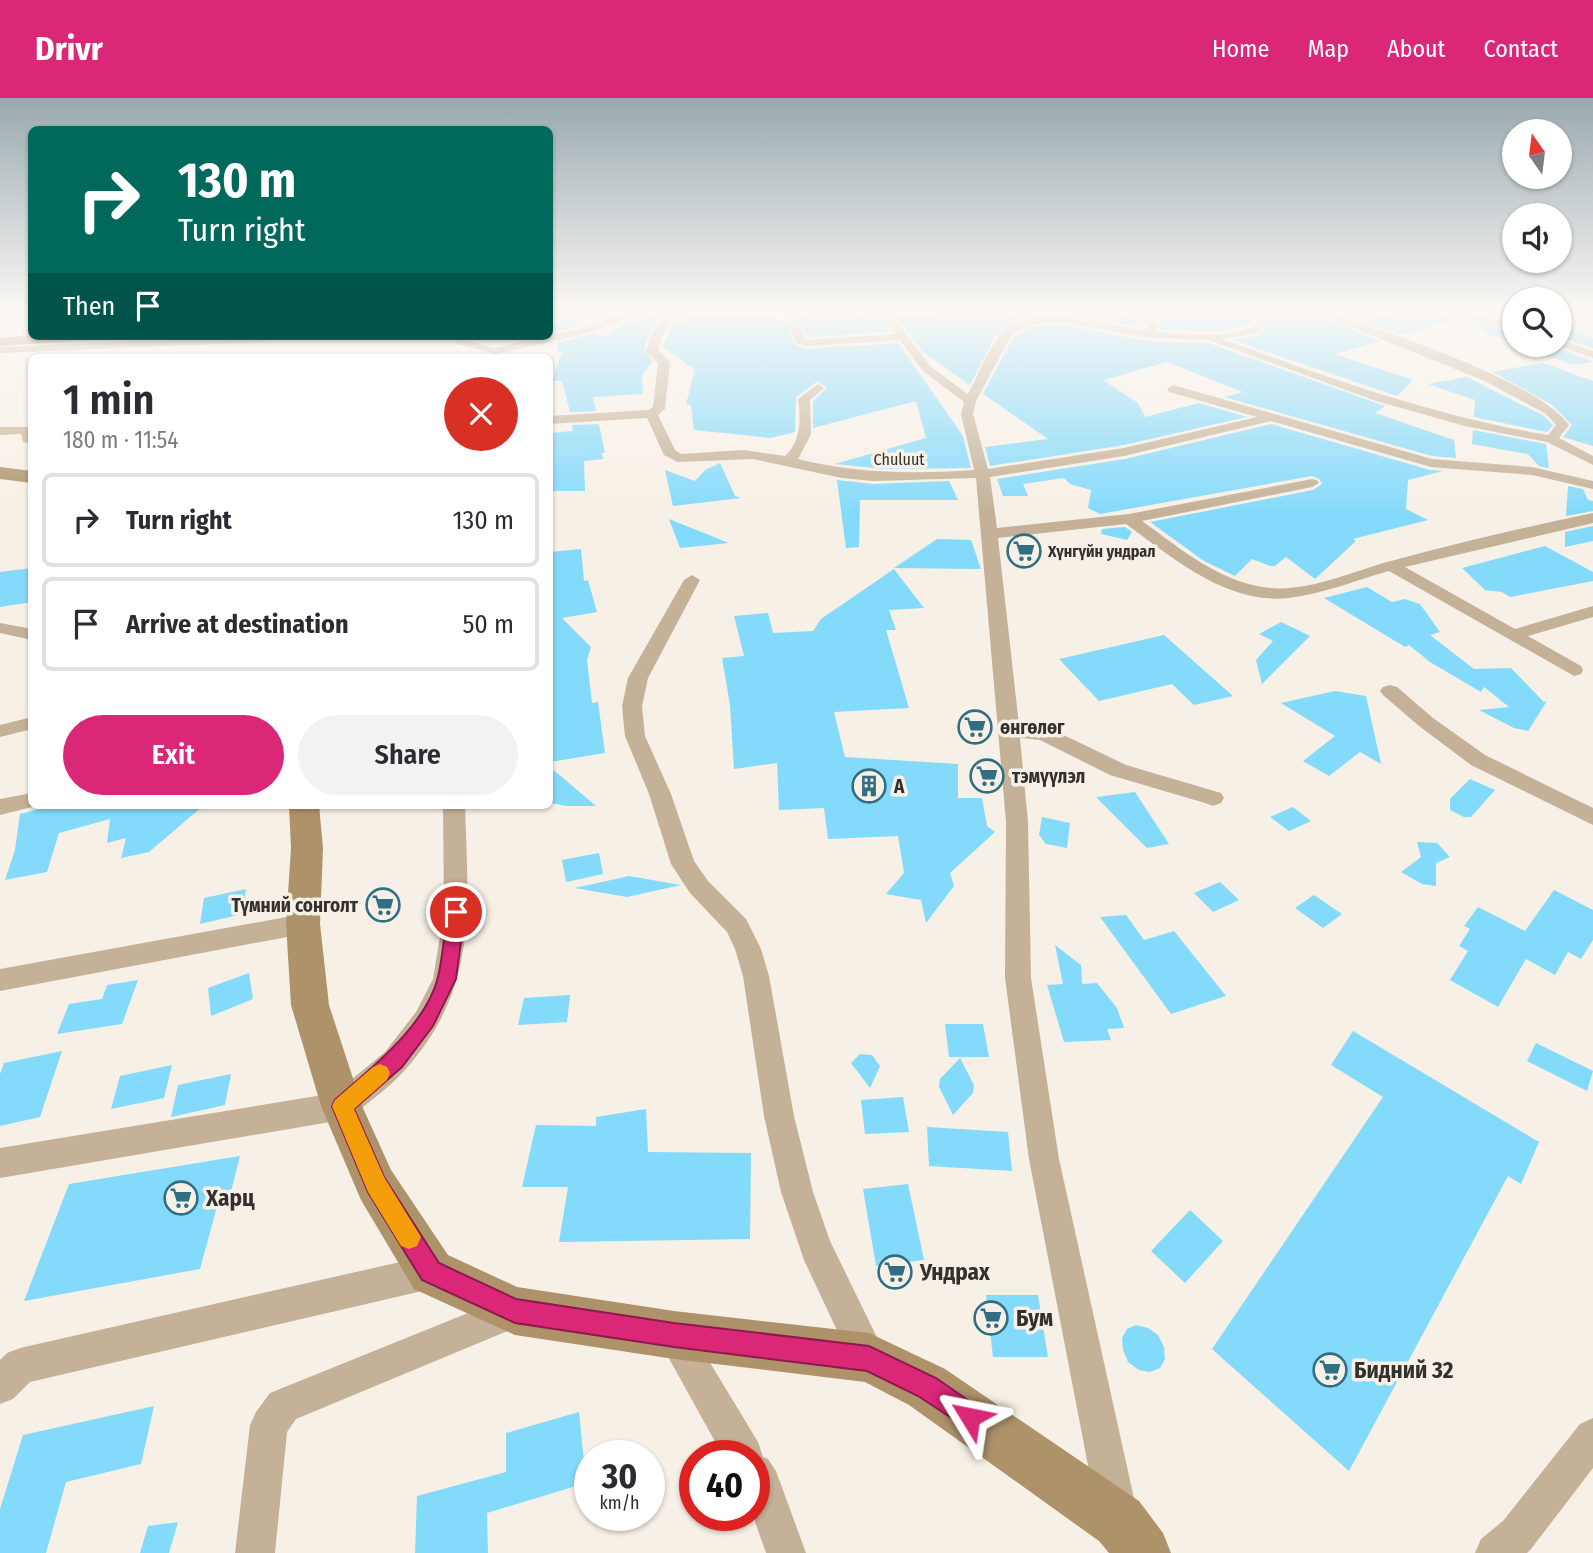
<!DOCTYPE html>
<html lang="en">
<head>
<meta charset="utf-8">
<style>
	:root { --surface:#fff; --page:#f2f2f3; --text:#2b2b33; --muted:#7c7c81; --line:#e1e1e2; --accent:#db2777 }
	body { margin:0; font-family:"Fira Sans Condensed",sans-serif; background:var(--page); color:var(--text); height:100vh; display:flex; flex-direction:column; font-size:26px; white-space:nowrap }
	* { box-sizing:border-box; margin:0 }
	p { font-size:23px; color:var(--muted) }
	.icon { flex:none; width:38px; height:38px; fill:none; stroke:currentColor; stroke-width:2; stroke-linecap:round; stroke-linejoin:round }
	.map { position:relative; flex:1; overflow:hidden }
	.side { position:absolute; left:28px; top:256px; width:525px; height:455px; display:flex; flex-direction:column; background:var(--surface); border-radius:10px; box-shadow:0 2px 5px #0004 }
	.side>* { flex:none }
	.top-card { position:absolute; left:28px; top:28px; width:525px; height:214px; border-radius:10px; box-shadow:0 2px 5px #0004; background:#00695c; color:#fff; overflow:hidden }
	.needle { width:46px; rotate:346deg }
	.buttons { position:absolute; left:1502px; top:21px; display:grid; gap:14px }
	.buttons a { display:grid; place-items:center; width:70px; height:70px; border-radius:50%; background:var(--surface); box-shadow:0 2px 5px #0004; font-size:35px }
	.speed { position:absolute; left:574px; top:1342px; display:flex; gap:14px; font-size:35px; font-weight:700; text-align:center }
	.speed>* { display:grid; place-content:center; width:91px; height:91px; border-radius:50%; background:var(--surface); box-shadow:0 2px 5px #0004; line-height:1 }
	.speed small { font-size:18px; font-weight:400 }
	.speed .limit { border:10px solid #d22; background:#fff; color:#111 }
	.pin { position:absolute; display:grid; place-items:center; width:60px; height:60px; color:#fff; margin:-30px; border:4px solid #fff; border-radius:50%; box-shadow:0 2px 7px #0007 }
	.me { position:absolute; width:77px; margin:-38px; rotate:305deg; stroke-linejoin:round; filter:drop-shadow(0 0 5px #0008) }
	.turn { display:flex; align-items:center; gap:24px; height:147px; padding:0 35px; font-size:32px }
	.turn .icon { width:91px; height:91px; stroke-width:2.5 }
	.turn b { display:block; font-size:49px; line-height:60px }
	.then { display:flex; align-items:center; height:66px; padding:0 35px; background:#0003; gap:14px; font-size:26px }
	.round { display:grid; place-items:center; flex:none; width:74px; height:74px; border-radius:37px; background:var(--page) }
	.summary { display:flex; align-items:center; justify-content:space-between; height:119px; padding:0 35px }
	h1 { font-size:42px; font-weight:600; line-height:52px }
	.primary-button { display:flex; gap:14px; margin-top:auto; padding:14px 35px }
	.primary-button a { flex:1; height:80px; border-radius:42px; background:var(--accent); color:#fff; font-size:28px; font-weight:600; line-height:80px; text-align:center }
	.primary-button a+a { background:var(--page); color:var(--text) }
	ul { padding:0; list-style:none }
	li { display:flex; align-items:center; gap:21px; height:94px; margin:0 14px 10px; padding:0 21px; border:4px solid var(--line); border-radius:10px }
	li div { flex:1 }
	li b { display:block; font-size:26px }
	li em { font-style:normal }
	header { display:flex; align-items:center; gap:42px; box-sizing:border-box; height:98px; padding:0 35px; background:var(--accent); color:#fff }
	header strong { font-size:33px }
	nav { display:flex; gap:38px; margin-inline-start:auto; font-size:24px }
	.map>svg:first-child { display:block }
	.building { fill:#84dafb }
	.lines { fill:none; stroke-linecap:round; stroke-linejoin:round }
	.street { fill:#c4b197; fill-rule:evenodd }
	.secondary { fill:#ae926a; fill-rule:evenodd }
	.route { fill:#db2777; stroke:#8e194d; stroke-width:2 }
	.slow { fill:#f59e0b }
	.labels { text-anchor:middle; dominant-baseline:central; stroke-width:7; stroke-linejoin:round; paint-order:stroke }
	.far-street-label { font-size:16px; fill:#33302d; stroke:#f7f0e6 }
	.far-poi-label { font-size:16px; font-weight:bold; fill:#33302d; stroke:#f7f0e6; text-anchor:start }
	.poi-label { font-size:19px; font-weight:bold; fill:#33302d; stroke:#f7f0e6; text-anchor:start }
	.near-poi-label { font-size:23px; font-weight:bold; fill:#33302d; stroke:#f7f0e6; text-anchor:start }
</style>
</head>
<body>
<header>
<strong>Drivr</strong>
<nav><a>Home</a><a>Map</a><a>About</a><a>Contact</a></nav>
</header>
<div class="map">
<svg width="1593" height="1455" viewBox="0 0 1593 1455">
	<rect width="100%" height="100%" fill="#f7f0e6"/>
	<!-- building -->
	<g class="building">
		<path d="M824,211H855L868,221L880,220L890,234L808,239L798,226L788,230L794,246L807,251L898,245L963,338L971,370L886,371L835,366L926,340L916,303L813,330V303L827,290L818,283L796,299L795,334L771,340L694,332L691,307L686,306L695,272L662,248L674,225H685L690,217L756,215L759,219L774,216L786,227L798,218Z"/>
		<path d="M979,211H1006L1015,216L1054,211L1064,217H1032L1014,223L995,239L970,287L922,253L896,219Z"/>
		<path d="M1102,211H1118L1145,229L1066,217Z"/>
		<path d="M1137,211H1249L1253,225L1222,233L1159,232V223Z"/>
		<path d="M1264,211H1303L1379,243L1335,256L1413,282L1397,298L1232,242L1260,237L1269,226Z"/>
		<path d="M1328,211H1358L1385,218L1387,211H1430L1458,220L1401,237Z"/>
		<path d="M1487,211H1514V222L1483,215Z"/>
		<path d="M654,216L658,221L650,234L644,252L653,263L642,277L643,296L593,299L596,313L570,314L562,283H552L562,254H558L557,245L591,236L609,238L620,227L630,223H642Z"/>
		<path d="M580,220L581,227L554,234L553,228L559,222Z"/>
		<path d="M1474,224L1514,233V245L1490,236Z"/>
		<path d="M1063,227L1149,243L1208,245L1385,308L1375,315L1454,342L1456,360L1432,358L1224,299L1243,294L1167,264L1103,282L1138,305L1145,319L1199,305L1247,319L1124,347L990,368L985,349L1048,341L983,296L1014,238L1034,229Z"/>
		<path d="M1559,227L1593,240V250L1559,239Z"/>
		<path d="M1519,247H1553L1593,264L1573,267Z"/>
		<path d="M1543,265L1593,283V348L1563,339L1572,327L1552,307L1493,274Z"/>
		<path d="M1467,279L1544,318L1553,327L1547,334L1474,319L1475,302L1428,286Z"/>
		<path d="M599,326L605,355H602L603,361L584,363L585,393H550V335L573,333L572,327Z"/>
		<path d="M1271,326L1430,372L1443,373L1408,382L1406,411L1428,422L1353,441L1356,443L1315,481L1286,459L1275,468H1270L1252,461L1235,478L1204,463L1150,424L1313,392L1322,386L1319,381L1312,378L1100,416L1088,410L1091,392L1070,386L1064,380L1023,386L1028,398H1003L997,381L1125,361Z"/>
		<path d="M1473,332L1546,346L1549,370L1539,368L1528,356L1472,346Z"/>
		<path d="M720,365L735,398L741,400L673,408L665,372L695,383L705,372Z"/>
		<path d="M837,382L873,386L949,383L958,402H860L859,449L846,450Z"/>
		<path d="M1568,388L1583,391L1588,402L1593,403V413L1566,418Z"/>
		<path d="M669,421L729,445L680,450Z"/>
		<path d="M1593,428V443L1565,449V434Z"/>
		<path d="M1125,429L1132,434L1127,442L1101,436L1102,431Z"/>
		<path d="M937,441L971,442L981,471L894,470Z"/>
		<path d="M1545,448L1593,474V483L1510,499L1502,494L1485,492L1462,470Z"/>
		<path d="M581,451L584,483L588,482L597,514L562,520L591,549L587,562L592,605L598,604L605,655L550,664V454Z"/>
		<path d="M32,470V504L0,509V474Z"/>
		<path d="M894,471L924,510L889,512L896,532H886L909,610L834,614L845,659L958,666V700H982L987,728L995,734L950,775L954,788L926,825L921,802L886,796L904,775L898,738L828,741L824,710L779,712L777,665L734,671L730,607L722,560L744,558L734,518L768,515L773,535L813,533L821,521Z"/>
		<path d="M1367,489L1392,504L1405,501L1420,506L1440,534L1430,537L1474,571L1511,570L1544,604L1547,603L1528,633L1514,630L1479,612L1509,609L1484,589L1481,594L1430,564L1409,547L1405,549L1324,500Z"/>
		<path d="M1281,524L1310,538L1262,586L1256,562L1273,543L1259,536Z"/>
		<path d="M1164,537L1233,598L1194,607L1172,586L1099,603L1059,561Z"/>
		<path d="M1335,593L1366,598L1381,666L1360,654L1329,678L1303,663L1335,638L1281,605Z"/>
		<path d="M550,669L596,708H567L550,705Z"/>
		<path d="M1470,681L1495,692L1471,719H1464L1450,712V701Z"/>
		<path d="M1135,694L1169,746L1147,750L1096,699Z"/>
		<path d="M54,707H204L149,754L121,760L126,740L107,745L110,721L59,735L47,774L5,782L15,752L20,716Z"/>
		<path d="M1293,709L1311,723L1289,733L1270,719Z"/>
		<path d="M1042,719L1070,725L1067,750L1046,746L1039,737Z"/>
		<path d="M1417,744L1437,745L1450,759L1436,765V788L1422,786L1401,774L1421,759Z"/>
		<path d="M599,755L603,776L566,784L562,762Z"/>
		<path d="M629,778L681,787L627,799L575,790Z"/>
		<path d="M1220,784L1239,802L1213,814L1194,795Z"/>
		<path d="M246,791L242,816L200,826L204,800Z"/>
		<path d="M1554,792L1593,812V842L1581,861L1568,854L1555,877L1526,861L1498,909L1450,882L1468,853L1459,848L1470,831L1464,828L1478,809L1525,833Z"/>
		<path d="M1314,797L1342,816L1323,830L1295,810Z"/>
		<path d="M1126,817L1144,842L1174,833L1226,898L1171,916L1100,819Z"/>
		<path d="M1055,847L1081,867L1082,886L1097,885L1117,910L1124,930L1107,931L1111,942L1064,944L1047,887L1063,886Z"/>
		<path d="M249,875L253,901L211,918L208,890Z"/>
		<path d="M138,882L122,926L57,936L69,906L102,901L107,887Z"/>
		<path d="M570,897L567,924L518,927L524,900Z"/>
		<path d="M945,926H983L989,959H949Z"/>
		<path d="M1353,933L1539,1044L1521,1086L1508,1078L1349,1373L1212,1251L1383,999L1331,967Z"/>
		<path d="M1536,945L1593,973L1587,993L1527,963Z"/>
		<path d="M62,953L40,1019L0,1028V976L4,965Z"/>
		<path d="M860,956L872,957L880,968L870,990L851,965Z"/>
		<path d="M960,960L974,987L973,995L953,1017L939,989L940,981Z"/>
		<path d="M172,967L164,1000L111,1011L120,978Z"/>
		<path d="M231,976L225,1007L171,1019L178,987Z"/>
		<path d="M903,999L909,1034L865,1036L861,1002Z"/>
		<path d="M646,1011L648,1054L751,1055L750,1141L559,1144L568,1089H522L536,1027L596,1028V1019Z"/>
		<path d="M927,1029L1008,1034L1012,1073L929,1068Z"/>
		<path d="M240,1058L229,1101L218,1105L200,1171L24,1203L69,1086Z"/>
		<path d="M908,1086L924,1162L876,1168L863,1091Z"/>
		<path d="M1190,1112L1223,1143L1185,1185L1151,1153Z"/>
		<path d="M986,1197H1038L1048,1259H993Z"/>
		<path d="M1136,1227L1148,1230L1158,1237L1164,1249L1165,1261L1160,1270L1150,1274L1139,1272L1128,1264L1123,1252L1122,1240L1127,1231Z"/>
		<path d="M154,1308L141,1366L66,1384L46,1455H0V1411L23,1337Z"/>
		<path d="M579,1314L586,1385L487,1415L488,1455H415L417,1398L506,1374V1335Z"/>
		<path d="M178,1424L169,1455H140L148,1428Z"/>
	</g>
	<g class="lines">
		<!-- street -->
		<g class="street">
			<path d="M32,211V215L0,219V213Z"/>
			<path d="M626,211H636L628,221L581,237L495,256L455,245L456,238H466V243L495,250L574,232L620,217Z"/>
			<path d="M669,211H685C670,221 663,233 658,252L670,264L665,311L658,317L675,352L681,356L744,352L785,358C801,344 801,321 798,301L818,286L824,290L810,302L811,336L798,361C859,376 912,376 974,372L961,316L964,304L923,273L900,242L807,248L796,245L790,231L799,229L807,242L895,236L877,211H887L931,269L968,296C979,276 988,250 1003,234C1030,202 1111,229 1146,232L1148,228L1120,211H1132L1158,225L1156,234C1179,236 1238,241 1256,226L1251,211H1261L1266,227L1258,235L1222,241C1329,280 1435,318 1548,337L1556,327L1546,316L1485,283L1306,211H1320C1380,232 1533,280 1569,327L1559,340L1593,358V367L1547,344L1465,328L1376,303L1209,242L1149,240L1063,224L1033,226L1012,236L976,303L973,316L988,371L1124,350L1257,319L1169,294L1167,291L1173,287L1432,361L1532,369L1593,383V391L1532,377L1431,369L1271,323L1124,358L990,379L997,430L1129,416L1312,381L1317,382L1319,385L1312,389L1142,423C1177,448 1213,479 1257,488C1301,498 1349,474 1391,463C1458,445 1525,429 1593,415V425L1405,469L1515,531L1593,508V519L1528,538L1581,568L1583,572L1581,576L1574,578L1389,473C1356,482 1323,496 1289,500C1227,507 1173,460 1126,426L998,440L1019,627L1051,631L1126,667L1221,695L1224,700L1221,705L1213,708L1205,705L1110,677L1040,642L1020,640L1028,724L1031,880L1059,1061L1137,1414L1131,1428L1117,1434L1103,1428L1097,1414L1029,1061L1005,880L1006,724L976,380L873,383L842,380L753,361L678,364L664,357L647,320L550,326V318L648,312L653,309L658,265L646,253L652,235Z"/>
			<path d="M1433,211H1451L1514,225V231Z"/>
			<path d="M583,213L584,215L579,218L550,220V214Z"/>
			<path d="M259,238L269,241L264,244L0,255V249Z"/>
			<path d="M1559,241L1593,253V260L1556,247H1559Z"/>
			<path d="M0,329H32V346L23,344L21,336L0,337Z"/>
			<path d="M692,477L700,482L648,580L642,608L645,638L671,696L694,763L708,783L746,821L761,851L769,878L794,1018L813,1094L830,1143L887,1260L882,1273L869,1278L856,1273L804,1162L781,1094L764,1018L743,878L735,851L727,834L690,795L671,766L649,696L625,638L622,608L628,580L684,482Z"/>
			<path d="M0,525L32,531V542L0,535Z"/>
			<path d="M1390,587L1397,589L1433,620L1485,657L1593,710V727L1471,667L1419,628L1383,597L1380,593L1383,589Z"/>
			<path d="M32,619V631L0,639V627Z"/>
			<path d="M32,695V707H40L0,717V701Z"/>
			<path d="M443,707H465C468,808 479,890 405,972C390,989 370,1003 352,1018L342,1022L0,1080V1050L335,995L385,954L416,914L433,881L444,814Z"/>
			<path d="M303,816L312,819L316,826L312,833L303,836L0,893V871Z"/>
			<path d="M431,1157L443,1162L448,1174L443,1186L431,1191L30,1284L13,1301L0,1306V1262L7,1255L20,1250Z"/>
			<path d="M515,1196L527,1201L532,1213L527,1225L296,1321L287,1334L275,1455H235L250,1327L256,1314L270,1295Z"/>
			<path d="M674,1219L686,1225L758,1344L763,1359L768,1361L776,1373L806,1455H766L753,1418L754,1358H723L656,1237L662,1225Z"/>
			<path d="M1593,1320V1370L1531,1451L1527,1455H1475L1481,1441L1503,1423L1580,1326Z"/>
		</g>
		<!-- secondary -->
		<g class="secondary">
			<path d="M32,237V238H96L89,242L0,248V240Z"/>
			<path d="M0,369L32,373V385L0,381Z"/>
			<path d="M289,707H319L323,750L320,826L329,907L362,1008L391,1072L448,1157L517,1189L674,1213L869,1235L945,1271L1139,1403L1163,1435L1171,1455H1109L1099,1443L909,1307L865,1284L674,1261L515,1237L414,1191L361,1102L321,1008L291,907L286,826L291,750Z"/>
		</g>
	</g>
	<!-- sky -->
	<linearGradient id="sky" x2="0" y2="1"><stop stop-color="#99a9af"/><stop offset="0.51" stop-color="#fbf8f4"/><stop offset="1" stop-color="#fbf8f4" stop-opacity="0"/></linearGradient>
	<rect width="1593" height="415" fill="url(#sky)"/>
	<!-- route -->
	<path class="route" d="M456,808L463,810L465,814L456,881L433,928L402,969L354,1011L384,1079L439,1165L516,1201L674,1225L869,1248L936,1280L979,1310L983,1319L979,1328L970,1332L918,1298L867,1273L674,1249L515,1225L422,1182L368,1094L332,1008L335,1002C371,970 426,928 438,879C443,858 444,835 448,814L450,810Z"/>
	<!-- slow -->
	<path class="slow" d="M380,966L387,969L390,975L387,982L354,1011L384,1079L421,1139L417,1148L409,1151L401,1148L368,1094L332,1008L335,1002L373,969Z"/>
	<!-- icons -->
	<defs>
		<symbol id="supermarket-ring" viewBox="-11 -11 22 22"><circle r="9.5" fill="#f7f0e6" stroke="#306e83" stroke-width="1.5"/><path d="M-6-5.5h2.5l.6 2H6L4.5 2H-2.5L-4.4-4H-6ZM-1.5 3.2a1.3 1.3 0 1 0 .1 0ZM3 3.2a1.3 1.3 0 1 0 .1 0Z" fill="#306e83"/></symbol>
		<symbol id="building-ring" viewBox="-11 -11 22 22"><circle r="9.5" fill="#f7f0e6" stroke="#306e83" stroke-width="1.5"/><path d="M-4-6H4V6H1V3H-1V6H-4ZM-2.5-4.3h1.7v1.8h-1.7ZM.8-4.3h1.7v1.8H.8ZM-2.5-1h1.7V.8h-1.7ZM.8-1h1.7V.8H.8Z" fill="#306e83"/></symbol>
	</defs>
	<g fill-rule="evenodd">
		<use href="#supermarket-ring" x="1005" y="434" width="38" height="38"/>
		<use href="#supermarket-ring" x="956" y="610" width="38" height="38"/>
		<use href="#supermarket-ring" x="968" y="659" width="38" height="38"/>
		<use href="#building-ring" x="850" y="669" width="38" height="38"/>
		<use href="#supermarket-ring" x="364" y="788" width="38" height="38"/>
		<use href="#supermarket-ring" x="162" y="1081" width="38" height="38"/>
		<use href="#supermarket-ring" x="876" y="1155" width="38" height="38"/>
		<use href="#supermarket-ring" x="972" y="1201" width="38" height="38"/>
		<use href="#supermarket-ring" x="1311" y="1253" width="38" height="38"/>
	</g>
	<g class="labels">
		<!-- far-street labels -->
		<g class="far-street-label">
			<text x="899" y="361">Chuluut</text>
		</g>
		<!-- far-poi labels -->
		<g class="far-poi-label">
			<text x="1048" y="453">Хүнгүйн ундрал</text>
		</g>
		<!-- poi labels -->
		<g class="poi-label">
			<text x="1000" y="629">өнгөлөг</text>
			<text x="1012" y="678">тэмүүлэл</text>
			<text x="894" y="688">A</text>
			<text x="358" y="807" text-anchor="end">Түмний сонголт</text>
		</g>
		<!-- near-poi labels -->
		<g class="near-poi-label">
			<text x="206" y="1100">Харц</text>
			<text x="920" y="1174">Ундрах</text>
			<text x="1016" y="1220">Бум</text>
			<text x="1354" y="1272">Бидний 32</text>
		</g>
	</g>
</svg>
<div class="buttons">
<a><svg class="needle" viewBox="-14 -14 28 28"><path d="M0-13l5 13h-10z" fill="#e53935"/><path d="M0 13l5-13h-10z" fill="#7c7c81"/></svg></a>
<a><svg class="icon" aria-label="sound" viewBox="0 0 24 24"><path d="M4 9h4l5-4v14l-5-4H4zM17 9q2 3 0 6"/></svg></a>
<a><svg class="icon" aria-label="search" viewBox="0 0 24 24"><circle cx="10" cy="10" r="6"/><path d="M15 15l6 6"/></svg></a>
</div>
<div class="speed"><div>30<small>km/h</small></div><div class="limit">40</div></div>
<div class="pin" style="left:456px;top:814px;background:#d93025"><svg class="icon" aria-label="arrive" viewBox="0 0 24 24"><path d="M6 21V4h12l-3 4 3 4H6"/></svg></div>
<svg class="me" style="left:970px;top:1319px" viewBox="-20 -20 40 40"><path d="M0-17L14 15 0 8-14 15z" fill="#db2777" stroke="#fff" stroke-width="4"/></svg>
<div class="top-card">
<div class="turn"><svg class="icon" aria-label="right" viewBox="0 0 24 24"><path d="M7 20v-9h11M14 6l5 5-5 5"/></svg><div><b>130 m</b>Turn right</div></div>
<div class="then">Then<svg class="icon" aria-label="arrive" viewBox="0 0 24 24"><path d="M6 21V4h12l-3 4 3 4H6"/></svg></div>
</div>
<section class="side">
<div class="summary"><div><h1>1 min</h1><p>180 m · 11:54</p></div><a class="round" style="background:#d93025;color:#fff"><svg class="icon" aria-label="close" viewBox="0 0 24 24"><path d="M6 6l12 12M18 6L6 18"/></svg></a></div>
<ul>
<li><svg class="icon" aria-label="right" viewBox="0 0 24 24"><path d="M7 20v-9h11M14 6l5 5-5 5"/></svg><div><b>Turn right</b></div><em>130 m</em></li>
<li><svg class="icon" aria-label="arrive" viewBox="0 0 24 24"><path d="M6 21V4h12l-3 4 3 4H6"/></svg><div><b>Arrive at destination</b></div><em>50 m</em></li>
</ul>
<div class="primary-button"><a>Exit</a><a>Share</a></div>
</section>
</div>
</body>
</html>
